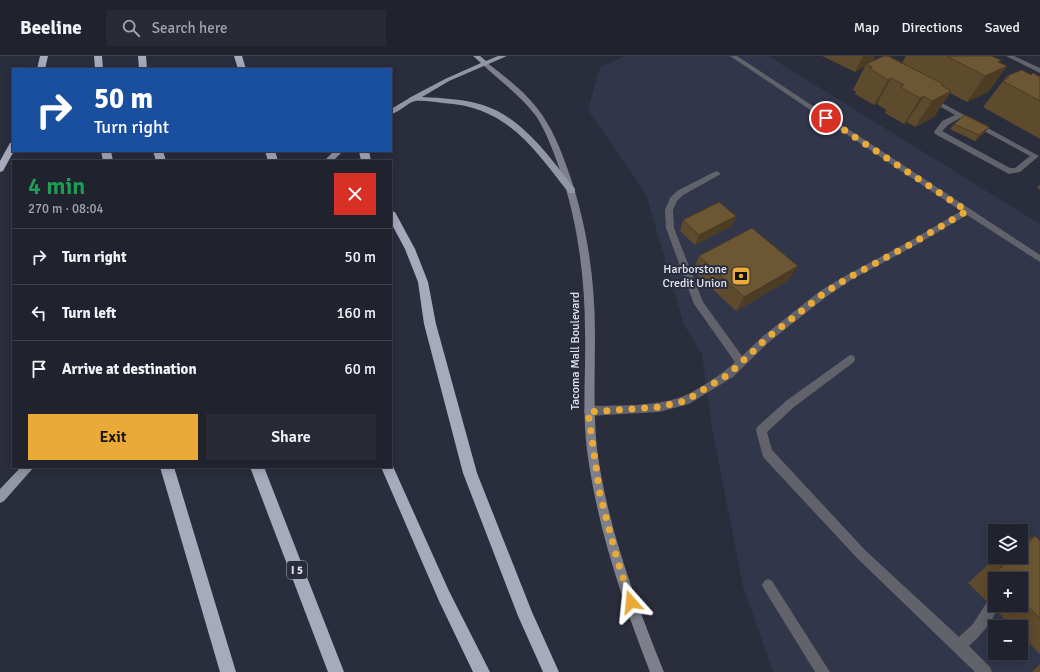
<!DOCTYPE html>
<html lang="en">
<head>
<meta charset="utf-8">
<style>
	:root { --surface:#20222d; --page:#282a35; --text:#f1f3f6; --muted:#a2a4aa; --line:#3d3f49; --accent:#e9aa38 }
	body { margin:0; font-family:Signika,sans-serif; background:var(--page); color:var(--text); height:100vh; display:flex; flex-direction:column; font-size:15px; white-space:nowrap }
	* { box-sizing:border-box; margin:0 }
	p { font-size:13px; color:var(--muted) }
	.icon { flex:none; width:22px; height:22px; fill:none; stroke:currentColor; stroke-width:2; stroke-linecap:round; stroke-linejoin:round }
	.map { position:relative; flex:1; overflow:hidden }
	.sheet { position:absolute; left:12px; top:104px; width:380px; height:308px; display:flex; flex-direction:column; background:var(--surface); border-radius:0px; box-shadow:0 2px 10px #0003,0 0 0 1px var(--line) }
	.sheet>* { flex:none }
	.top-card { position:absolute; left:12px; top:12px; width:380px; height:84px; border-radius:0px; box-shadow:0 2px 10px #0003,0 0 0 1px var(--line); background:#1a4fa0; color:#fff; overflow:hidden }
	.fabs { position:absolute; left:988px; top:468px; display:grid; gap:8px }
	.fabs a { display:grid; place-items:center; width:40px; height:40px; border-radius:0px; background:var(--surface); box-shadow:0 2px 10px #0003,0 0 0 1px var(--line); font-size:20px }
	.pin { position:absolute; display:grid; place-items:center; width:34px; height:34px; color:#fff; margin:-17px; border:2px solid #fff; border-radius:50%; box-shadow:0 1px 4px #0007 }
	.me { position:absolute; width:44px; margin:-22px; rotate:342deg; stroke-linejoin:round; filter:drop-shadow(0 0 3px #0008) }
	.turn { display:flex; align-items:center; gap:14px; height:84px; padding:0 16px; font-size:18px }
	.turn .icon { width:52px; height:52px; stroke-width:2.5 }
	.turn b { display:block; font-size:28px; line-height:34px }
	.round { display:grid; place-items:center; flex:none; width:42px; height:42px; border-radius:0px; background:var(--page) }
	.headline { display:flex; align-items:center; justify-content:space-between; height:68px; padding:0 16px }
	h1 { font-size:24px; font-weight:600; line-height:30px; color:#1e9e55 }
	.action { display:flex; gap:8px; margin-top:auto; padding:8px 16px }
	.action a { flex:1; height:46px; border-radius:0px; background:var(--accent); color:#111; font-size:16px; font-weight:600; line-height:46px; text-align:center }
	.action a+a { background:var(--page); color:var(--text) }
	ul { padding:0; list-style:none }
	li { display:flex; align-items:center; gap:12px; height:56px; padding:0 16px; border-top:1px solid var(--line) }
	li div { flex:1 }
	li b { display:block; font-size:15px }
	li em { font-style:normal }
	header { display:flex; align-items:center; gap:24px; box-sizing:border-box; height:56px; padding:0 20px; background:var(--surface); border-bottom:1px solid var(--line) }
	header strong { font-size:19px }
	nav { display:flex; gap:22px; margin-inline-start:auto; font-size:14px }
	.search { width:280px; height:36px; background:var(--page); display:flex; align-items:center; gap:10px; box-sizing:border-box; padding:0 14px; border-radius:0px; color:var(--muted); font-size:15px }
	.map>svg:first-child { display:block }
	.built { fill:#32364b; fill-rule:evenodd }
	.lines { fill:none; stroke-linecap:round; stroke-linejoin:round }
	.service { fill:#61626a; fill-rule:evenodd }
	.secondary { fill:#7d7f8b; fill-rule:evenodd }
	.primary { fill:#9296a5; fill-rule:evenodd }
	.motorway { fill:#a6aabc; fill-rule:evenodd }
	.wall { fill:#5e4a2c; fill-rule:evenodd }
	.shaded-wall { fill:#4c3c24 }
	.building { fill:#6d5633; stroke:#4c3c24 }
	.route { stroke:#e9aa38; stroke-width:7; stroke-dasharray:0 12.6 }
	.labels { text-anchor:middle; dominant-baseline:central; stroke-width:4; stroke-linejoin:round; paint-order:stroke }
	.shield { fill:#2a2d3c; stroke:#acaeb9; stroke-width:1 }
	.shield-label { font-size:11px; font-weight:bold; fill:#e3e6ef }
	.poi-label { font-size:12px; fill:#e3e6ef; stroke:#2a2d3c; text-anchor:end }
	.street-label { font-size:12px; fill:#e3e6ef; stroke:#2a2d3c }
</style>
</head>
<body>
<header>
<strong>Beeline</strong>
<div class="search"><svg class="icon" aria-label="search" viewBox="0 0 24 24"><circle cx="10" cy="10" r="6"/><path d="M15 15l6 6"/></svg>Search here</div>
<nav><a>Map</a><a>Directions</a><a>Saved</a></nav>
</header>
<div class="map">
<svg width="1040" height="616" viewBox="0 0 1040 616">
	<rect width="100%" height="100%" fill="#2a2d3c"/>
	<!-- built -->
	<path class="built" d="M626,0H768L1040,168V616H773L743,530L712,373L702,298L684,269L646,138L588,54L600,11ZM995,475H1021V501H995ZM995,523H1021V549H995ZM995,571H1021V597H995Z"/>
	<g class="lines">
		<!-- service -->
		<g class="service">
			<path d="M730,0H737L1040,199V206L967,159L916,189L851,224L826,241L769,286L733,321L689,348L659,356L589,360L585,358L584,355L585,352L589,350C619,349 652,351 681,341C694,337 725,316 735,306L694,248L666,172L665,154L670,142L677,135L714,116L717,115L721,118L683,139L677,145L673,154L674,172L703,246L742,300L763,280L820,235L845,220L910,185L961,155Z"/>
			<path d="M1006,0H1014L1040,12V17Z"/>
			<path d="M929,42H933L1039,100L1020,116L1009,118L935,78L934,76L942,65L955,59L929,44ZM960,62L1030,100L1015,112H1010L942,75L948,69Z"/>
			<path d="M850,299L854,300L855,303L854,306L794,351L767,376L772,394L865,494L959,581L973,568L987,546L992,545L995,546V549H998V551C992,567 981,579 969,590L990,611L992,616H975L857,502L763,401L756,374L757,371L786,345Z"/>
			<path d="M768,523L772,525L830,616H815L764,533L762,529L764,525Z"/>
		</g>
		<!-- secondary -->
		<path class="secondary" d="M482,6H486C504,20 523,34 537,52C552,71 561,94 569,117C587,169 595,223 595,278C595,316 593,355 597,393C607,470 635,544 664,616H650C622,544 597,471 587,394C582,355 586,316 585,277C585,223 578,168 561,117C554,97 547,77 536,60C521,40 500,25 482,8Z"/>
		<!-- primary -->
		<g class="primary">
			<path d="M473,0H480L486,5L498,0H507L449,25L422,41C442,42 463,43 483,49C523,62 550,102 575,133V137H569C532,90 507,51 443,47C434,46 423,44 415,45C407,47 400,56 391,58V53L408,43L409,42L445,23L481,7Z"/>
			<path d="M334,95H343L333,105H324Z"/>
			<path d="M21,411H34L4,445L0,447V433Z"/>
		</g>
		<!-- motorway -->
		<g class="motorway">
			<path d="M40,0H48L45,13H37Z"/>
			<path d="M94,0H102L103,13H95Z"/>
			<path d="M138,0H146L147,13H139Z"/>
			<path d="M234,0H242L246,13H238Z"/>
			<path d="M13,86L14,95L3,115L0,116V105L10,87Z"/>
			<path d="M101,95H111L113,105H103Z"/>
			<path d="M153,95H163L166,105H156Z"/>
			<path d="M265,95H275L278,105H268Z"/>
			<path d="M359,95H369L371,105H361Z"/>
			<path d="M391,155L395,156L415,193L428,226L436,268L477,417L532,556L559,616H543L518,560L463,417L424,268L418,226L405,193L391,167Z"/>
			<path d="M391,406L449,535L490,616H473L439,545L381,411H391Z"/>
			<path d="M160,411H174L236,616H220Z"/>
			<path d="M250,411H264L344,616H328Z"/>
		</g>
	</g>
	<!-- wall -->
	<g class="wall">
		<path d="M822,0H875L872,6L902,7L906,0H991L999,6L1007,10L988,36L967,46L950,37L934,61L915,71L907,66L904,68L885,57L886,54L877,48L874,49L855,38L856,36L853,34L865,10L855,16Z"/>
		<path d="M1031,19L1040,21V83L983,51L1003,25L1004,24L1007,20Z"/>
		<path d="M954,68L989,71L985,76L975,85L950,73Z"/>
		<path d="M1040,128V134L1037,132Z"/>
		<path d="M736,160L732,170L695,189L680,175L683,164Z"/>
		<path d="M699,200L789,224L736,255L693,215Z"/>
		<path d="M1035,480L1040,485V598L1021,579V571H1013L968,527L996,501H1021V486ZM995,523H1021V549H995Z"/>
		<path d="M1040,608V616H1032Z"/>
	</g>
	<!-- shaded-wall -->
	<g class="shaded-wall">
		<path d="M863,0H875L871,7L866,8L865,10L855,16Z"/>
		<path d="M1001,4L991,17L1007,10L988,36L967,46L985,20L998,6Z"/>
		<path d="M891,22L877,48L874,49L888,24Z"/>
		<path d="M943,28L932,45L951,35L934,61L915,71L932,45L941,29Z"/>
		<path d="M924,40L907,66L904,68L920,42Z"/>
		<path d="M989,71L985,76L975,85L979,79Z"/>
		<path d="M736,160L732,170L695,189L699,179Z"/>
		<path d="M798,210L789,224L736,255L744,241Z"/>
	</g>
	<!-- building -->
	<g class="building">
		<path d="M884,0H888L943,28L941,29L951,35L932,45L924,40L920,42L900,31L904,29L891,22L888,24L869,12L872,11L866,8Z"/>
		<path d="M947,0H991L1001,4L998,6L1007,10L985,20Z"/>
		<path d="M1022,14L1031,19L1033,17L1040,21V45L1003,25L1009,21L1007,20Z"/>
		<path d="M965,59L989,71L979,79L954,68Z"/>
		<path d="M719,146L736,160L699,179L683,164Z"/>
		<path d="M752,172L798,210L744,241L699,200Z"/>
		<path d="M1035,480L1040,485V562L1021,544V523H999L994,518L1012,501H1021V493Z"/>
	</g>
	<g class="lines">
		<!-- route -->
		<path class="route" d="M631,546L617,503L600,439L588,356L659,351L685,345L729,318L766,283L823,238L848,222L913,187L967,155L826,62"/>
	</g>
	<!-- icons -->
	<defs>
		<symbol id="bank-square" viewBox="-11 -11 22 22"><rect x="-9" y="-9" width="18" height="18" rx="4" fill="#e9aa38" stroke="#2a2d3c"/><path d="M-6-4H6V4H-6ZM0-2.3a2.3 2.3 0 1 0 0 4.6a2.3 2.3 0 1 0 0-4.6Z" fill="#111"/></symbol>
	</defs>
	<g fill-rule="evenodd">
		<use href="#bank-square" x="730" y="209" width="22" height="22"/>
	</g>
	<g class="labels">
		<!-- shield labels -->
		<rect class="shield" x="287" y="505" width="20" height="18" rx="3"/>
		<g class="shield-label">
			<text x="297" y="514">I 5</text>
		</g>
		<!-- poi labels -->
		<g class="poi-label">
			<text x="727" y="213">Harborstone<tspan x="727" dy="14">Credit Union</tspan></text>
		</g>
		<!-- street labels -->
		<g class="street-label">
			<text transform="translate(575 295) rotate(-90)">Tacoma Mall Boulevard</text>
		</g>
	</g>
</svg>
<div class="fabs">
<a><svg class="icon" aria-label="layers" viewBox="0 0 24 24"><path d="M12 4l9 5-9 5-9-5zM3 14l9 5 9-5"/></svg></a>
<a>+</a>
<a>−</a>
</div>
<div class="pin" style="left:826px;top:62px;background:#d93025"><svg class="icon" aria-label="arrive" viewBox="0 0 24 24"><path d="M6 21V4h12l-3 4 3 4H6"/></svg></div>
<svg class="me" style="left:631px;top:546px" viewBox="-20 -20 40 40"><path d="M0-17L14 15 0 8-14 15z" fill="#e9aa38" stroke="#fff" stroke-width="4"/></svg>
<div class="top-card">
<div class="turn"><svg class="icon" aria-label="right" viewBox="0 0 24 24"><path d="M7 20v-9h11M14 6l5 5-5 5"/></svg><div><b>50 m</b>Turn right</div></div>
</div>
<section class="sheet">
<div class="headline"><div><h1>4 min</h1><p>270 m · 08:04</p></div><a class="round" style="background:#d93025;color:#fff"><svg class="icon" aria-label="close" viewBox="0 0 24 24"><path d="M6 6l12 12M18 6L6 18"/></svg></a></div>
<ul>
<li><svg class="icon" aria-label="right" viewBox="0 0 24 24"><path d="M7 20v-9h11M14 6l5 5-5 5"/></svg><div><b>Turn right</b></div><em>50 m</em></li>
<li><svg class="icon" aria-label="left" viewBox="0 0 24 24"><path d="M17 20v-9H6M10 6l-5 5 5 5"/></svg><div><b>Turn left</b></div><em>160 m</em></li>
<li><svg class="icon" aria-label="arrive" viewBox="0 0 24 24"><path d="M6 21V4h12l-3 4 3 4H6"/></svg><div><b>Arrive at destination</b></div><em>60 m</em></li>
</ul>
<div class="action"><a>Exit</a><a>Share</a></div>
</section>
</div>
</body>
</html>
